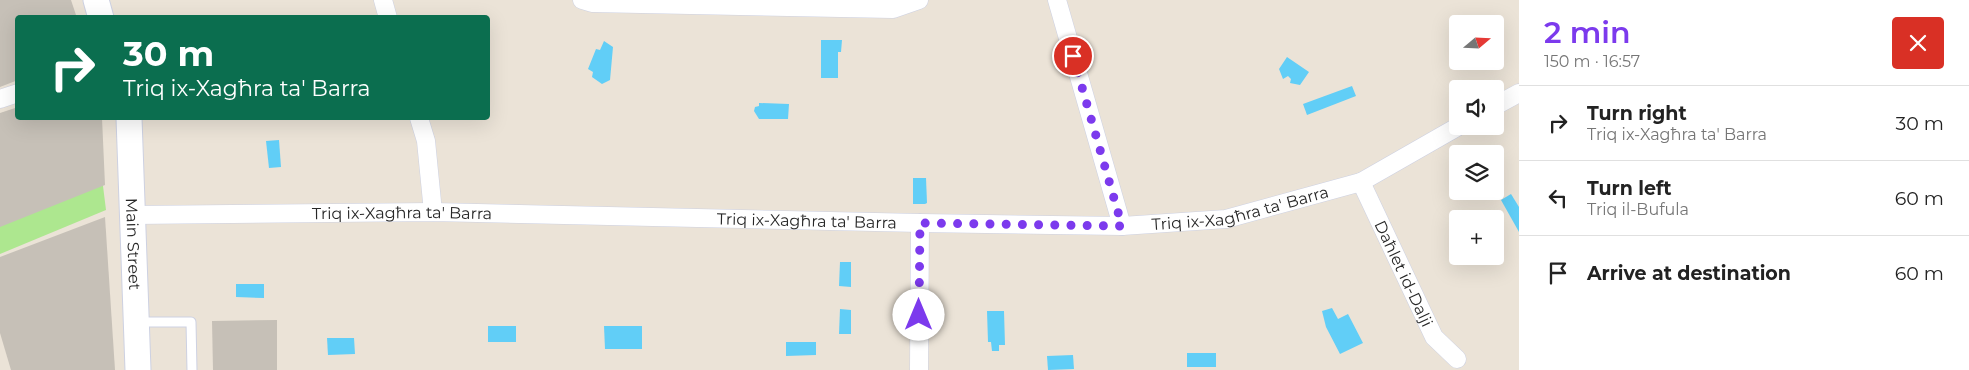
<!DOCTYPE html>
<html lang="en">
<head>
<meta charset="utf-8">
<style>
	:root { --surface:#fff; --page:#f2f2f2; --text:#222; --muted:#767676; --line:#e0e0e0; --accent:#7c3aed }
	body { margin:0; font-family:Montserrat,sans-serif; background:var(--page); color:var(--text); height:100vh; display:flex; flex-direction:column; font-size:19px; white-space:nowrap }
	* { box-sizing:border-box; margin:0 }
	p { font-size:16px; color:var(--muted) }
	.icon { flex:none; width:28px; height:28px; fill:none; stroke:currentColor; stroke-width:2; stroke-linecap:round; stroke-linejoin:round }
	.map { position:relative; flex:1; overflow:hidden }
	.sheet { display:flex; flex-direction:column; background:var(--surface); width:450px }
	.sheet>* { flex:none }
	.hud { position:absolute; left:15px; top:15px; width:475px; height:105px; border-radius:5px; box-shadow:0 5px 20px #0002; background:#0b6e4f; color:#fff; overflow:hidden }
	.needle { width:32px; rotate:71deg }
	.controls { position:absolute; left:1449px; top:15px; display:grid; gap:10px }
	.controls a { display:grid; place-items:center; width:55px; height:55px; border-radius:5px; background:var(--surface); box-shadow:0 5px 20px #0002; font-size:25px }
	.pin { position:absolute; display:grid; place-items:center; width:42px; height:42px; color:#fff; margin:-21px; border:2px solid #fff; border-radius:50%; box-shadow:0 1px 5px #0007 }
	.me { position:absolute; width:55px; margin:-28px; rotate:0deg; stroke-linejoin:round; filter:drop-shadow(0 0 4px #0008) }
	.turn { display:flex; align-items:center; gap:18px; height:105px; padding:0 25px; font-size:22px }
	.turn .icon { width:65px; height:65px; stroke-width:2.5 }
	.turn b { display:block; font-size:35px; line-height:42px }
	.round { display:grid; place-items:center; flex:none; width:52px; height:52px; border-radius:5px; background:var(--page) }
	.head { display:flex; align-items:center; justify-content:space-between; height:85px; padding:0 25px }
	h1 { font-size:30px; font-weight:600; line-height:38px; color:var(--accent) }
	ul { padding:0; list-style:none }
	li { display:flex; align-items:center; gap:15px; height:75px; padding:0 25px; border-top:1px solid var(--line) }
	li div { flex:1 }
	li b { display:block; font-size:19px }
	li em { font-style:normal }
	main { display:flex; flex:1; min-height:0 }
	.map>svg:first-child { display:block }
	.green { fill:#ade78f }
	.water { fill:#61cef7 }
	.building { fill:#c6c0b7 }
	.lines { fill:none; stroke-linecap:round; stroke-linejoin:round }
	.lane-casing { stroke:#cdd1e2; stroke-width:11 }
	.street-casing { stroke:#cdd1e2; stroke-width:19 }
	.secondary-casing { stroke:#cdd1e2; stroke-width:27 }
	.lane { stroke:#fff; stroke-width:9 }
	.street { stroke:#fff; stroke-width:18 }
	.secondary { stroke:#fff; stroke-width:25 }
	.route { stroke:#7c3aed; stroke-width:9; stroke-dasharray:0 16.2 }
	.labels { text-anchor:middle; dominant-baseline:central; stroke-width:4; stroke-linejoin:round; paint-order:stroke }
	.street-label { font-size:16px; fill:#272727; stroke:#fff }
</style>
</head>
<body>
<main>
<div class="map">
<svg width="1519" height="370" viewBox="0 0 1519 370">
	<rect width="100%" height="100%" fill="#ebe3d7"/>
	<!-- green -->
	<path class="green" d="M102,178L106,210L0,254V218Z"/>
	<!-- water -->
	<g class="water">
		<path d="M821,40H842L841,52H838V78H821Z"/>
		<path d="M604,41L613,47L610,80L602,84L592,77L593,72L588,69L596,49L600,50Z"/>
		<path d="M1287,57L1309,72L1300,85L1290,83L1291,79L1288,76L1283,79L1279,69Z"/>
		<path d="M1352,86L1356,96L1307,115L1303,104Z"/>
		<path d="M759,103L789,104L788,119H759L754,111L755,107L759,106Z"/>
		<path d="M279,140L281,167L269,168L266,141Z"/>
		<path d="M913,178H926L927,203L925,204H913Z"/>
		<path d="M1511,194L1519,207V232L1501,200Z"/>
		<path d="M840,262H851V287L839,286Z"/>
		<path d="M236,284H264V298L236,297Z"/>
		<path d="M1332,308L1338,319L1348,314L1363,343L1340,354L1326,327L1322,311Z"/>
		<path d="M840,309L851,310V334H839Z"/>
		<path d="M987,311H1004L1005,345H999V351H992L991,342H988Z"/>
		<rect x="488" y="326" width="28" height="16"/>
		<path d="M604,326H642V349H605Z"/>
		<path d="M327,338H354L355,354L328,355Z"/>
		<path d="M786,342H816V355L786,356Z"/>
		<rect x="1187" y="353" width="29" height="14"/>
		<path d="M1073,355L1074,369L1048,370L1047,356Z"/>
	</g>
	<!-- building -->
	<g class="building">
		<path d="M0,0H71L77,18H18V80L0,87Z"/>
		<path d="M18,107V118H102L105,185L0,227V113Z"/>
		<path d="M105,217L115,370H11L0,333V257Z"/>
		<path d="M277,320V370H213L212,321Z"/>
	</g>
	<g class="lines">
		<defs>
			<path id="lane" d="M137,322H191L192,370"/>
			<g id="street">
				<path d="M383,0L388,18"/>
				<path d="M582,0L592,3L893,9L919,0"/>
				<path d="M1057,0L1122,226"/>
				<path d="M0,99L18,93"/>
				<path d="M1495,106L1519,93"/>
				<path d="M419,118L426,141L433,212"/>
				<path id="s1" d="M1361,182L1434,337L1457,359"/>
				<path id="s2" d="M133,215L433,212L920,223L1122,226L1226,219L1361,182L1459,126"/>
				<path d="M919,370L920,223"/>
			</g>
			<g id="secondary">
				<path d="M96,0L101,18"/>
				<path id="s3" d="M129,118L138,370"/>
			</g>
		</defs>
		<!-- lane casing -->
		<use href="#lane" class="lane-casing"/>
		<!-- street casing -->
		<use href="#street" class="street-casing"/>
		<!-- secondary casing -->
		<use href="#secondary" class="secondary-casing"/>
		<!-- lane -->
		<use href="#lane" class="lane"/>
		<!-- street -->
		<use href="#street" class="street"/>
		<!-- secondary -->
		<use href="#secondary" class="secondary"/>
	</g>
	<g class="lines">
		<!-- route -->
		<path class="route" d="M919,315L920,223L1122,226L1073,56"/>
	</g>
	<g class="labels">
		<!-- street labels -->
		<g class="street-label">
			<text stroke="none"><textPath href="#s2" startOffset="1109">Triq ix-Xagħra ta' Barra</textPath></text>
			<text stroke="none"><textPath href="#s2" startOffset="269">Triq ix-Xagħra ta' Barra</textPath></text>
			<text stroke="none"><textPath href="#s2" startOffset="674">Triq ix-Xagħra ta' Barra</textPath></text>
			<text stroke="none"><textPath href="#s3" startOffset="126">Main Street</textPath></text>
			<text stroke="none"><textPath href="#s1" startOffset="101">Daħlet id-Dalji</textPath></text>
		</g>
	</g>
</svg>
<div class="controls">
<a><svg class="needle" viewBox="-14 -14 28 28"><path d="M0-13l5 13h-10z" fill="#e53935"/><path d="M0 13l5-13h-10z" fill="#767676"/></svg></a>
<a><svg class="icon" aria-label="sound" viewBox="0 0 24 24"><path d="M4 9h4l5-4v14l-5-4H4zM17 9q2 3 0 6"/></svg></a>
<a><svg class="icon" aria-label="layers" viewBox="0 0 24 24"><path d="M12 4l9 5-9 5-9-5zM3 14l9 5 9-5"/></svg></a>
<a>+</a>
</div>
<div class="pin" style="left:1073px;top:56px;background:#d93025"><svg class="icon" aria-label="arrive" viewBox="0 0 24 24"><path d="M6 21V4h12l-3 4 3 4H6"/></svg></div>
<svg class="me" style="left:919px;top:315px" viewBox="-20 -20 40 40"><circle r="19" fill="#fff"/><path d="M0-13L10 11 0 6-10 11z" fill="#7c3aed"/></svg>
<div class="hud">
<div class="turn"><svg class="icon" aria-label="right" viewBox="0 0 24 24"><path d="M7 20v-9h11M14 6l5 5-5 5"/></svg><div><b>30 m</b>Triq ix-Xagħra ta' Barra</div></div>
</div>
</div>
<section class="sheet">
<div class="head"><div><h1>2 min</h1><p>150 m · 16:57</p></div><a class="round" style="background:#d93025;color:#fff"><svg class="icon" aria-label="close" viewBox="0 0 24 24"><path d="M6 6l12 12M18 6L6 18"/></svg></a></div>
<ul>
<li><svg class="icon" aria-label="right" viewBox="0 0 24 24"><path d="M7 20v-9h11M14 6l5 5-5 5"/></svg><div><b>Turn right</b><p>Triq ix-Xagħra ta' Barra</p></div><em>30 m</em></li>
<li><svg class="icon" aria-label="left" viewBox="0 0 24 24"><path d="M17 20v-9H6M10 6l-5 5 5 5"/></svg><div><b>Turn left</b><p>Triq il-Bufula</p></div><em>60 m</em></li>
<li><svg class="icon" aria-label="arrive" viewBox="0 0 24 24"><path d="M6 21V4h12l-3 4 3 4H6"/></svg><div><b>Arrive at destination</b></div><em>60 m</em></li>
</ul>
</section>
</main>
</body>
</html>
